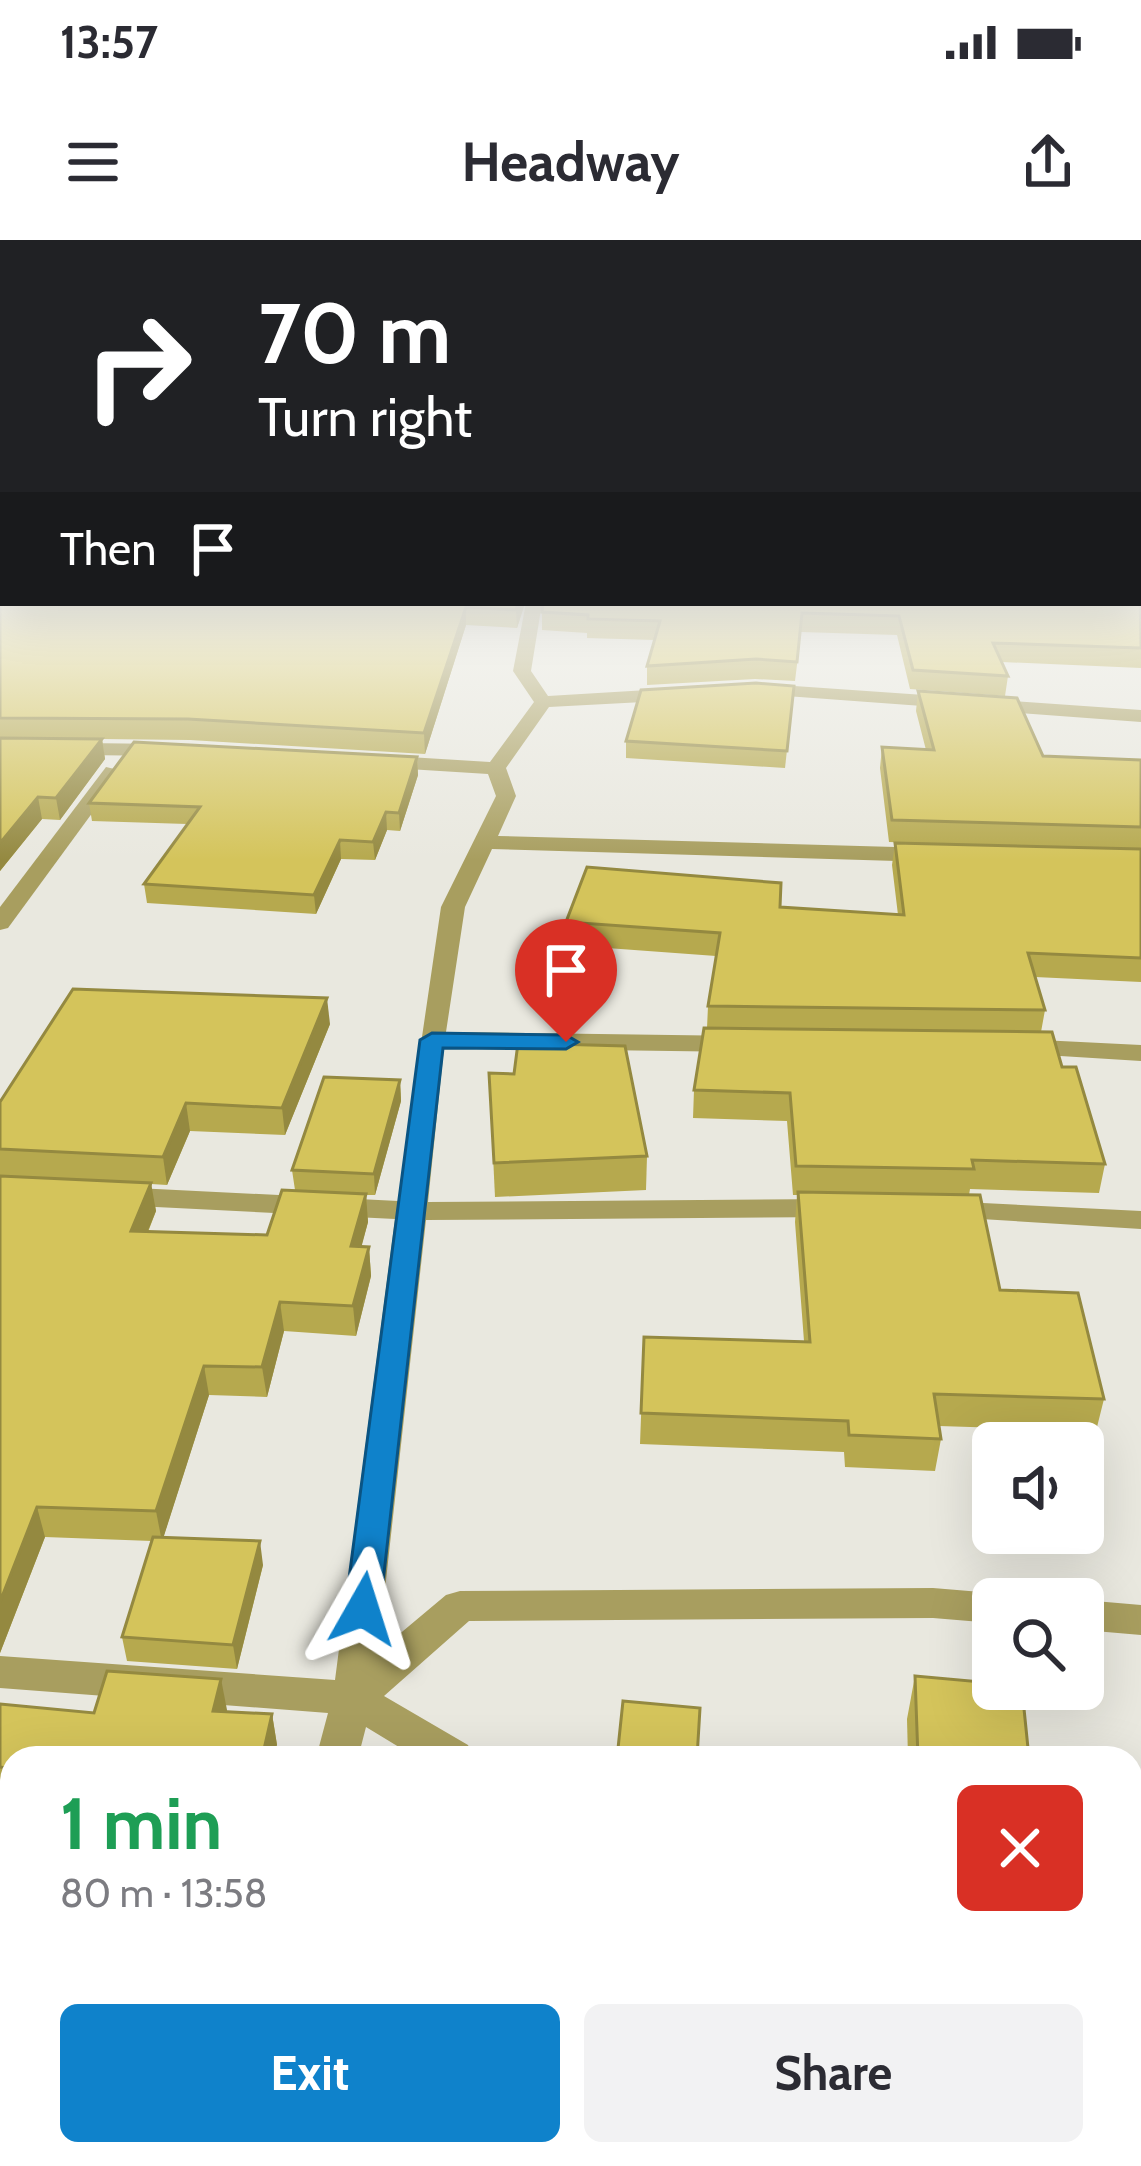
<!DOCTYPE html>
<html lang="en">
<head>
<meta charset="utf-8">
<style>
	:root { --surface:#fff; --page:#f2f2f3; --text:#2b2b33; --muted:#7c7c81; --accent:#0f82cb }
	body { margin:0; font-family:Cabin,sans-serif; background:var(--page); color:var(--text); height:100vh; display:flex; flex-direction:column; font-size:45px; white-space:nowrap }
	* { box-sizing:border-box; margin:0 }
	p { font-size:39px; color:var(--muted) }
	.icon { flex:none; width:66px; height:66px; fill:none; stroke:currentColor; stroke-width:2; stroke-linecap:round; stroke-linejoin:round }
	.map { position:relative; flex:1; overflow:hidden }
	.drawer { position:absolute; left:0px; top:1506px; width:1143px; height:420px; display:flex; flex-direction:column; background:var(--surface); border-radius:36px 36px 0 0; box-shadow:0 12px 48px #0002 }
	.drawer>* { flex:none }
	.banner { position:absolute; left:0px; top:0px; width:1143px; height:366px; box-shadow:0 12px 48px #0002; background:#202124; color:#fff; overflow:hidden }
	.buttons { position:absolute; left:972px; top:1182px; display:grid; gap:24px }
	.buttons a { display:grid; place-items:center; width:132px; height:132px; border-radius:18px; background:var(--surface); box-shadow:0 12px 48px #0002; font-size:60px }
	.pin { position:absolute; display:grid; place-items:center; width:102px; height:102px; color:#fff; margin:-123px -51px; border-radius:50% 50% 50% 0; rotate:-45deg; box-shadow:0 0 12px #0007 }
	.pin .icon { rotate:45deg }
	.me { position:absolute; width:132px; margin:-66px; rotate:6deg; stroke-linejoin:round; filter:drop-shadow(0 0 9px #0008) }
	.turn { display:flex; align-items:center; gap:42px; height:252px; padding:0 60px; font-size:54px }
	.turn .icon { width:156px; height:156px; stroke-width:2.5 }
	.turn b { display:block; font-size:84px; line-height:102px }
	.then { display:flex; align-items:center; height:114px; padding:0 60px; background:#0003; gap:24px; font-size:45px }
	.round { display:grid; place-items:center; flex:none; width:126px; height:126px; border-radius:18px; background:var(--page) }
	.headline { display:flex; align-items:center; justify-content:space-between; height:204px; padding:0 60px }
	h1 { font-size:72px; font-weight:700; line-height:90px; color:#1e9e55 }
	.cta { display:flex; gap:24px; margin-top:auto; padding:24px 60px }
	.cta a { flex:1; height:138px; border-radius:18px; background:var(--accent); color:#fff; font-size:48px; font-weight:700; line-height:138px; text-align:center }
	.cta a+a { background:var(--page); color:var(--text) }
	.status { display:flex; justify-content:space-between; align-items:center; height:84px; padding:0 60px; background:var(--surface); direction:ltr }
	.status svg { height:33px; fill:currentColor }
	header { display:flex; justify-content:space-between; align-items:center; height:156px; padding:0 60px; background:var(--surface); font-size:54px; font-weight:700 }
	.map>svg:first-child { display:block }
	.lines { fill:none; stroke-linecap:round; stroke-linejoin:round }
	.street { fill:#a89e5f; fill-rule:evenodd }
	.wall { fill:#b6a94e }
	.shaded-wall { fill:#948940 }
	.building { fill:#d4c45b; stroke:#948940; stroke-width:3 }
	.route { fill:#0f82cb; stroke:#0a5484; stroke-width:3 }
</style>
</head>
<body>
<div class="status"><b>13:57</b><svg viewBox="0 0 49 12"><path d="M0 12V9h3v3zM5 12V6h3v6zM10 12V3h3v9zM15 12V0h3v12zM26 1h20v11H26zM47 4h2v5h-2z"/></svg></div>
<header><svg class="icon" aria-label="menu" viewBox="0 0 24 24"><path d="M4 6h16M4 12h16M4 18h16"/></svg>Headway<svg class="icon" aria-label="share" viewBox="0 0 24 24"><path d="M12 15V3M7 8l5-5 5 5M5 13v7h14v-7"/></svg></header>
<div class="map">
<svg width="1141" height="1926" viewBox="0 0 1141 1926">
	<rect width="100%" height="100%" fill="#e9e8df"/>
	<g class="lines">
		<!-- street -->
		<g class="street">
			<path d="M526,363H542L531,431L548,456L681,448L690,454L681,460L549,467L506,528L516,556L498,596L931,608L942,615L931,622L492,609L465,667L446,792L744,796L757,804L744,812L444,808L428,962L835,959L850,968L835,977L426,980L378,1412L446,1355L460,1351L933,1348L993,1353L1008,1359H993V1383L933,1378L469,1381L384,1456L468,1505L474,1518H417L366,1487L358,1518H316L328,1473L0,1448V1416L335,1440L395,979L116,965L101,956L116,947L398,961L441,667L496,556L488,534L376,527L366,521L376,515L490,522L534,462L513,431Z"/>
			<path d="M753,443L1141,470V482L746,453L744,449Z"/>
			<path d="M0,502L166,504L176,510L166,516L0,514Z"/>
			<path d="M106,527L123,531L8,688L0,690V667Z"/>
			<path d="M1020,799L1141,805V821L1011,813L1007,807Z"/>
			<path d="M943,961L1141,971V989L932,976L928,970Z"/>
			<path d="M1083,1360L1141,1365V1395L1083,1390Z"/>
			<path d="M203,1914H255L252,1926H200Z"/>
			<path d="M852,1914H909L914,1926H857Z"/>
		</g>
	</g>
	<!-- wall -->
	<g class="wall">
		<path d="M0,351L3,363H525L517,388L466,385L425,514L190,500L102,499L105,519L60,580L42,579L0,631Z"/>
		<path d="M1141,351V428L1002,422L1008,436L1005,456L910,449L897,395L801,392L795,441L755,439L647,445V426L655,400L587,398V393L542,390V372Z"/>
		<path d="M794,446L785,528L626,518V501Z"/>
		<path d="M918,451L1043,516L1141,520V742L1035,737L1045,770L1041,792L1062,827L1105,924L1099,953L970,949L969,955L1000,1050L1104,1159L1096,1191L939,1186L941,1199L935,1231L845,1227L844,1212L640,1204L644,1097L804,1101L795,982L797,955H793L787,881L693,878L694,850L707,788L708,766L716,716L566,705V682L780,667L898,675L892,625L895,603L944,604L889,602L880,528L882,507L926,510L916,471Z"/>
		<path d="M417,517L418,535L400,591L387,590L375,620L341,619L316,674L147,663L144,644L187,584L92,581L89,563Z"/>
		<path d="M330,784L285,895L190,891L167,945L151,944L156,971L148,992L267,995L295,950L292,930L400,840L401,861L375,955H366L368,982L361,1007H369L371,1036L356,1096L284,1091L267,1157L209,1155L163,1298L263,1325L237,1429L127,1421L122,1397L152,1301L45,1297L0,1413V862Z"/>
		<path d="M489,833L647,916L646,950L495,957Z"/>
		<path d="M915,1436L1029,1518H908L907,1479Z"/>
		<path d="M0,1464L94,1473L227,1470V1472L272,1474L277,1505L12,1518V1558L0,1557Z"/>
		<path d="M478,1914H562L560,1926H532Z"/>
	</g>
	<!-- shaded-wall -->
	<g class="shaded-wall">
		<path d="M518,363H525L517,388L516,370Z"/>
		<path d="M466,367V385L425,514L424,493Z"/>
		<path d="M102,499L105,519L60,580L56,558Z"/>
		<path d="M417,517L418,535L400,591L399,573Z"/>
		<path d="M38,557L42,579L0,631V603Z"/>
		<path d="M386,572L387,590L375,620L373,602Z"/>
		<path d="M340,600L341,619L316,674L314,655Z"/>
		<path d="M327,758L330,784L285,895L282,868Z"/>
		<path d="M400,840L401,861L375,955L374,934Z"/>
		<path d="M186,863L190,891L167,945L163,917Z"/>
		<path d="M151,943L156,971L136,1020L131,991Z"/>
		<path d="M366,954L368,982L354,1035L351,1006Z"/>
		<path d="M369,1007L371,1036L356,1096L353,1066Z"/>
		<path d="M280,1062L284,1091L267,1157L262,1127Z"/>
		<path d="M204,1126L209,1155L162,1302L156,1271Z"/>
		<path d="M37,1267L45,1297L0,1413V1362Z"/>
		<path d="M260,1301L263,1325L237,1429L233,1405Z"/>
		<path d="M221,1439L227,1470L219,1501L213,1471Z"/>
		<path d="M272,1474L277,1505L274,1518H262Z"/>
	</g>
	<!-- building -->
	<g class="building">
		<path d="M0,351H3V363H518L516,370L466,367L424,493L188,479L0,478Z"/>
		<path d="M1140,351L1141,408L993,403L1008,436L913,430L899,376L802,373L797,422L756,419L647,426L660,381L588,379V375L542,372L543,363H1140Z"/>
		<path d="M756,443L794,446L787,511L626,501L641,450Z"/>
		<path d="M918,451L1017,458L1043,516L1141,520V587L892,580L882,507L934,510Z"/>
		<path d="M0,498L102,499L56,558L38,557L0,603Z"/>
		<path d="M134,502L417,517L399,573L386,572L373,602L340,600L314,655L144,644L200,567L89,563Z"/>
		<path d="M895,603L1141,609V718L1028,713L1045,770L708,766L720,693L566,682L587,627L781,643L780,667L904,675Z"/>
		<path d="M73,749L327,758L282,868L186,863L163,917L0,909V862Z"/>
		<path d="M704,788L1052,792L1062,827H1076L1105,924L972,920L974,929L796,926L790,853L694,850Z"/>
		<path d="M518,803L625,806L647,916L494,923L489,833L514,834Z"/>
		<path d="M324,837L400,840L374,934L292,930Z"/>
		<path d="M0,936L151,943L131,991L267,995L282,950L366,954L351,1006L369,1007L353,1066L280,1062L262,1127L204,1126L156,1271L37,1267L0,1362Z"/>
		<path d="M798,952L980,955L1000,1050L1078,1053L1104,1159L934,1154L941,1199L849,1195L848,1181L641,1173L644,1097L810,1102Z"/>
		<path d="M153,1297L260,1301L233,1405L122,1397Z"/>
		<path d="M107,1431L221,1439L213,1471L272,1474L262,1518H12V1529L0,1527V1464L94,1473Z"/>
		<path d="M915,1436L993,1443V1449H1022L1029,1518H918Z"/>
		<path d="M623,1461L700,1468L697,1518H617Z"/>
	</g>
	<!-- sky -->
	<linearGradient id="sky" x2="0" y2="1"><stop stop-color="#67aae3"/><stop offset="0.57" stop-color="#f5f5f1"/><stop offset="1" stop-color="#f5f5f1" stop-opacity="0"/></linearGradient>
	<rect width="1141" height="620" fill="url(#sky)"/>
	<!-- route -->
	<path class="route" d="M432,793L566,795L578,802L566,809L443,808L380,1369L375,1379L363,1383L350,1379L345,1369L420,800Z"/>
</svg>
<div class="buttons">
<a><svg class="icon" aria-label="sound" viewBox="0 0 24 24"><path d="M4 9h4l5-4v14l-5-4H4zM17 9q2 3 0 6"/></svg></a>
<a><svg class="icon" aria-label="search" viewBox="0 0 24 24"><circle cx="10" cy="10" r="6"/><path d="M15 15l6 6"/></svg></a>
</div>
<div class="pin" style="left:566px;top:802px;background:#d93025"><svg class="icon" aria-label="arrive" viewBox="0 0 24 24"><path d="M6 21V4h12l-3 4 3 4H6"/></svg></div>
<svg class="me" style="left:363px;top:1369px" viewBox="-20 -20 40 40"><path d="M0-17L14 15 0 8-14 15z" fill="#0f82cb" stroke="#fff" stroke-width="4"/></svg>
<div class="banner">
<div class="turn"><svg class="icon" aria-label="right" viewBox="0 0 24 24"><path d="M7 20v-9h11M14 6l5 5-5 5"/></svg><div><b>70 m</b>Turn right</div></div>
<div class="then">Then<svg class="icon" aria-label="arrive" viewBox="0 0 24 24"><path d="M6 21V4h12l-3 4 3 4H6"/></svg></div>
</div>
<section class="drawer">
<div class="headline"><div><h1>1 min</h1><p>80 m · 13:58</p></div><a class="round" style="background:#d93025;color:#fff"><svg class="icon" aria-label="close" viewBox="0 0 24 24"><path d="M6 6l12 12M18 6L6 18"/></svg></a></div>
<div class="cta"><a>Exit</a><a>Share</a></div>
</section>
</div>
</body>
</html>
